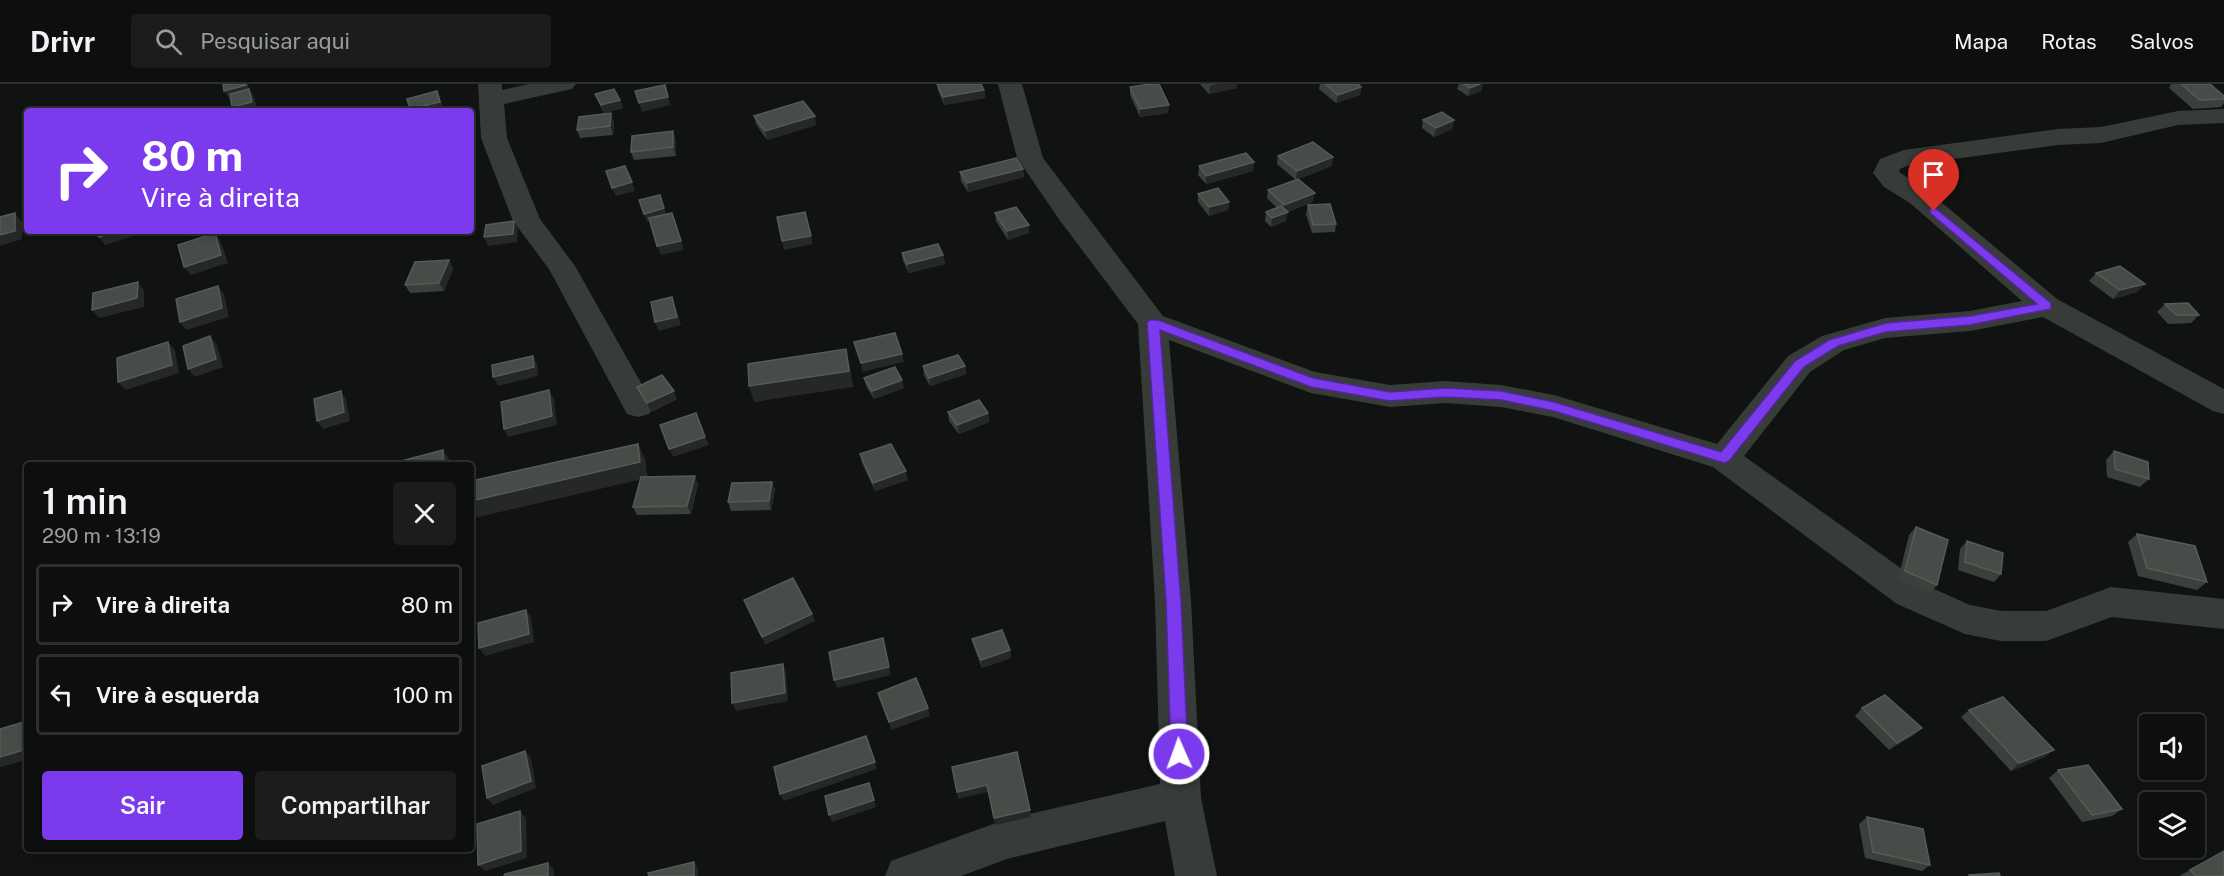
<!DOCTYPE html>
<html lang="pt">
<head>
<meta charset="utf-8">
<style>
	:root { --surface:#0d0e0e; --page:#1b1c1c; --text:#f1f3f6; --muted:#9a9c9e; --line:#2d2e2e; --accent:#7c3aed }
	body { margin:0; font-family:"Public Sans",sans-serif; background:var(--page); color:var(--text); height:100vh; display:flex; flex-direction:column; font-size:22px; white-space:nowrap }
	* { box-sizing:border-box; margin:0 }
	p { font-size:20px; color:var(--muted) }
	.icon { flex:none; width:33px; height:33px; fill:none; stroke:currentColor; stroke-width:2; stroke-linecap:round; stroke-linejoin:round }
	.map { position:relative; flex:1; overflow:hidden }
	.drawer { position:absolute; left:24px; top:378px; width:450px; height:390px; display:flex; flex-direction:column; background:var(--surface); border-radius:6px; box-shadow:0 3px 9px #0003,0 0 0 2px var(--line) }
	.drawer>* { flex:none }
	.guide { position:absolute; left:24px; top:24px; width:450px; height:126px; border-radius:6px; box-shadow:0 3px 9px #0003,0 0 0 2px var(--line); background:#7c3aed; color:#fff; overflow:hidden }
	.buttons { position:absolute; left:2139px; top:630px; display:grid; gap:12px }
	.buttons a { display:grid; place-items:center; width:66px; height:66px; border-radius:6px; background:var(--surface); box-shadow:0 3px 9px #0003,0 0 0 2px var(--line); font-size:30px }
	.pin { position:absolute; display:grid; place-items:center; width:51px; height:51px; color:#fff; margin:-62px -26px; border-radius:50% 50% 50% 0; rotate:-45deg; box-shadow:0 0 6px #0007 }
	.pin .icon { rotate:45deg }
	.me { position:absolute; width:66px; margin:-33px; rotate:358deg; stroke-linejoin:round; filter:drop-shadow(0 0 4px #0008) }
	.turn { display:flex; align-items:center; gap:21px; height:126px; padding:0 18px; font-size:27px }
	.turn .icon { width:78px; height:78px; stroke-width:2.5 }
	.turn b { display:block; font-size:42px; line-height:51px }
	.round { display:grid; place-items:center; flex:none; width:63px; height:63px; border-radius:6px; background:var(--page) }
	.head { display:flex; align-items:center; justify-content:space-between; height:102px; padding:0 18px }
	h1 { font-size:36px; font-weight:600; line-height:45px }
	.button { display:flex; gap:12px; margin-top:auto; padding:12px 18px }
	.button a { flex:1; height:69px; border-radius:6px; background:var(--accent); color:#fff; font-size:24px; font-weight:600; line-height:69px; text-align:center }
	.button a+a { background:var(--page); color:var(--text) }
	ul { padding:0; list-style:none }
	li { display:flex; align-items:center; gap:18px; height:81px; margin:0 12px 9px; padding:0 6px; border:3px solid var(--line); border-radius:6px }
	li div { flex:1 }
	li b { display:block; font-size:22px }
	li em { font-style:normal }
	header { display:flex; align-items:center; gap:36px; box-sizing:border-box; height:84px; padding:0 30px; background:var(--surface); border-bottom:2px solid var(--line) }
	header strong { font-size:28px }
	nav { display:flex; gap:33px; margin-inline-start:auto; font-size:21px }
	.search { width:420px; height:54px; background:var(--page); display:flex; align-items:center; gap:15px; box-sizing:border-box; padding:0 21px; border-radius:6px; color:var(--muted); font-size:22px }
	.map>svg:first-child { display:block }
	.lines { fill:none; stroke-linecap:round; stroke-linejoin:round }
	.street { fill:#383c39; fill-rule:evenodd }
	.wall { fill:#3b403c }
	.shaded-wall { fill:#252826 }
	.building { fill:#464c47; stroke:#555c56; stroke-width:1.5 }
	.route { fill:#7c3aed; stroke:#51269a; stroke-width:1.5 }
</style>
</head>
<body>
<header>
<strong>Drivr</strong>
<div class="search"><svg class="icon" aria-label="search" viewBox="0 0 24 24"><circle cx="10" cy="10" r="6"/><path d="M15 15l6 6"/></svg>Pesquisar aqui</div>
<nav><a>Mapa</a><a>Rotas</a><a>Salvos</a></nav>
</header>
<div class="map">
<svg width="2224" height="792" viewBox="0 0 2224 792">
	<rect width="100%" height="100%" fill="#111212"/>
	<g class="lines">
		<!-- street -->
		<g class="street">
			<path d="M478,0H502V6L529,0H576L572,5L504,20L507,54L540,135L575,182L654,322L649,330L638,333L627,330L549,185L513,137L481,54Z"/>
			<path d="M998,0H1022L1043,74L1163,232L1315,288L1390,301L1445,297L1501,301L1554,311L1717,360L1788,272L1822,252L1885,234L1970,227L2022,217L1910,119L1884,103L1873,89L1880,75L1904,66L2058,45L2101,43L2178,27L2224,25V39L2178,41L2101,59L2058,61L1909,81L1900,85L1899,88L1928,107L2057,215L2224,305V330L2213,327L2043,233L1970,247L1885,254L1844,266L1810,288L1744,372L1923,500L1970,521L2001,527H2046L2111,503L2224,515V545L2112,533L2046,557H2001L1965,550L1897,520L1713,383L1553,333L1501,323L1445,319L1390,323L1311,309L1169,256L1191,517L1201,714L1217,792H1175L1165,737L1007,775L961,792H885L891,777L1007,735L1160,700L1155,517L1138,240L1061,138L1017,74Z"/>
		</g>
	</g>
	<!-- wall -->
	<g class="wall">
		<path d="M937,0H981L984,6L985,14L944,21L938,6Z"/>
		<path d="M1200,0H1237V4L1209,10Z"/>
		<path d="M1320,0H1358L1361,3L1360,11L1336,19L1319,5Z"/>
		<path d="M1459,0H1483L1481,7L1468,12L1457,5Z"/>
		<path d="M2171,0H2210L2224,12V19L2221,23L2193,25L2169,4Z"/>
		<path d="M1130,3L1168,29L1140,33L1130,11Z"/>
		<path d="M595,10L620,16L623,24L604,29L599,19Z"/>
		<path d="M611,29L614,38L613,51L580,54L577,46Z"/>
		<path d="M754,32L816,41L767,56L756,40Z"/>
		<path d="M1423,36H1454L1452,45L1434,53L1422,44Z"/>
		<path d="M676,56V72L634,76L631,68Z"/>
		<path d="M1278,72L1332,82L1298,95L1313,118L1287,128L1286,137L1271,143L1265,137L1266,128L1277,124L1267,114L1268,106L1296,96L1277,80Z"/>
		<path d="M1254,78L1253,87L1206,100L1198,91L1199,82Z"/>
		<path d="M1023,85L1024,93L968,108L961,97L960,88Z"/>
		<path d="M1198,110L1229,118L1228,126L1209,132L1198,118Z"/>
		<path d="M1308,121L1336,140L1335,148L1312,149L1306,130Z"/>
		<path d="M995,129L1029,141V149L1008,156L996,137Z"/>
		<path d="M902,169L943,171L945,180L909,189L903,177Z"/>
		<path d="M449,176L453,185L444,207L410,209L405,201Z"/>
		<path d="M2096,189L2137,208L2113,215L2089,197Z"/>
		<path d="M2165,220L2199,231L2191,239L2168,240L2157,228Z"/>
		<path d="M923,282H965L966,290L930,302L924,291Z"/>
		<path d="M864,294L904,304L874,315L866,302Z"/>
		<path d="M637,303L677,315L651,328L640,312Z"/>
		<path d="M948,328L988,329L989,338L959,350L949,337Z"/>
		<path d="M638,360L645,376L647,393L698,400L691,430L637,431L633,423L641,395L477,433Z"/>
		<path d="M2114,367L2149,395L2140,403L2107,393L2106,376Z"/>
		<path d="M860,370L908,396L875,407L862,379Z"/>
		<path d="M772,398L775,406L771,426L731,427L728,418Z"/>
		<path d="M1916,443L1937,501L1930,509L1898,495L1909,451Z"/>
		<path d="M2137,450L2207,498L2197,506L2138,492L2128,458Z"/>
		<path d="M1967,457L2001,490L1994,498L1958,486L1960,465Z"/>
		<path d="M972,555L1010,566L1011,574L982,584L974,563Z"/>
		<path d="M1862,624L1922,644L1914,651L1889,666L1855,632Z"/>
		<path d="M1969,626L2045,673L2011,687L1961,633Z"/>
		<path d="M2058,686L2122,725L2112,732L2082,738L2049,694Z"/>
		<path d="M1867,733L1930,781L1922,787L1865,774L1859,740Z"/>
		<path d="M2190,786L2224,792H2179Z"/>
	</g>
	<!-- shaded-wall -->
	<g class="shaded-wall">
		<path d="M245,0H248L249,5L254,13L258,27H235L232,23L250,9L230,15L224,7Z"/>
		<path d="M1218,0H1237V4L1209,10L1210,2Z"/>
		<path d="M1480,0H1483L1481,7L1468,12L1470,4Z"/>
		<path d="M1361,3L1360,11L1336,19L1338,11Z"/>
		<path d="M984,6L985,14L944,21L943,13Z"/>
		<path d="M437,7L441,16L444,26L411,27L410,25Z"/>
		<path d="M668,13L671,21L642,28L639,19Z"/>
		<path d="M620,16L623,24L604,29L601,21Z"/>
		<path d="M1169,21L1168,29L1140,33V25Z"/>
		<path d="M611,29L614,38L613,51L610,42Z"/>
		<path d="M815,32L816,41L767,56L765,47Z"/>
		<path d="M1454,36L1452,45L1434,53L1436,44Z"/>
		<path d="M673,47L676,56V72L673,63Z"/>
		<path d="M1333,73L1332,82L1296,96L1297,87Z"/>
		<path d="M1254,78L1253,87L1206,100V92Z"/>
		<path d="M1023,85L1024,93L968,108L967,99Z"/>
		<path d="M632,98L635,107L616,112L612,104Z"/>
		<path d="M1315,109L1313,118L1283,129L1284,121Z"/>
		<path d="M1229,118L1228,126L1209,132V123Z"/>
		<path d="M664,124L667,133L647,138L644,130Z"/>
		<path d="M805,128L813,160L784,166L782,157Z"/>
		<path d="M1288,128L1286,137L1271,143L1272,134Z"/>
		<path d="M15,129L22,138V155L0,162V151Z"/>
		<path d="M514,137L518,146L517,158L488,162L484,153Z"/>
		<path d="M675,137L684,166L661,171L657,162Z"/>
		<path d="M1029,141V149L1008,156L1007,147Z"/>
		<path d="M117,147H133L134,152L105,161L99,153Z"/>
		<path d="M215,149L221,158L228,179L191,191L184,183Z"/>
		<path d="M943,171L945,180L909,189L907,180Z"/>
		<path d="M449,176L453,185L444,207L439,199Z"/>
		<path d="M138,198L144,207V223L99,234L92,226Z"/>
		<path d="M2145,200L2137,208L2113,215L2120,206Z"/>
		<path d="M218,202L224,210L229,233L186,246L180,238Z"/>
		<path d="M672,213L681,241L659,247L655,238Z"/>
		<path d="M210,252L217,261L223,283L195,293L188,285Z"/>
		<path d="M168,258L175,266L179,289L126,306L118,298Z"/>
		<path d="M846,265L850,281L853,303L754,318L749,302Z"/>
		<path d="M902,270L904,278L862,288L861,279Z"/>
		<path d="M533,272L537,280L538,292L498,302L493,293Z"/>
		<path d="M965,282L966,290L930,302L929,294Z"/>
		<path d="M902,296L904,304L874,315L872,307Z"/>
		<path d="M549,306L554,315L557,341L508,353L504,345Z"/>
		<path d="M341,307L346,315L350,337L323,345L317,337Z"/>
		<path d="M674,307L677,315L651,328L647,319Z"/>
		<path d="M988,329L989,338L959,350L957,341Z"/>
		<path d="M705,353L709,361L673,373L669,365Z"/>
		<path d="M638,360L645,376L647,394L477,433L471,424V417Z"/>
		<path d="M443,366L453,381H444Z"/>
		<path d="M906,387L908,396L875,407L873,399Z"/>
		<path d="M695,392L698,400L691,430L687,422Z"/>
		<path d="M772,398L775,406L771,426L769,417Z"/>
		<path d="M526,526L531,533L534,558L485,572L479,564Z"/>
		<path d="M812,530L815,537L765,561L762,553Z"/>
		<path d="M883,554L891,591L837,604L834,596Z"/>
		<path d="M1010,566L1011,574L982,584L981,576Z"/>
		<path d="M783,580L786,587L788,617L736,627L732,619Z"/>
		<path d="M928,624L930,632L891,646L889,638Z"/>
		<path d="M1922,644L1914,651L1889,666L1897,659Z"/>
		<path d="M27,665V676L0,683V673Z"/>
		<path d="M2054,666L2045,673L2011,687L2019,679Z"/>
		<path d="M525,667L531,674L536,704L493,721L487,714Z"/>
		<path d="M875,678L877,685L784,717L780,710Z"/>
		<path d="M987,701L988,708L958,715L957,708Z"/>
		<path d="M872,706L876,723L832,738L829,731Z"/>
		<path d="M1030,726L1031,733L995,741L994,734Z"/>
		<path d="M520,727L526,734L527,774L485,787L478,781Z"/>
		<path d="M694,778L698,785V792H694Z"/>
		<path d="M548,779L554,786V792H548Z"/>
	</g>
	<!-- building -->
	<g class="building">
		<path d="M223,0H245L246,1L224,7Z"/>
		<path d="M937,0H981L984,6L943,13Z"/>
		<path d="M1151,0H1159L1169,21L1140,25L1130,3Z"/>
		<path d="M1325,0H1358L1361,3L1338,11Z"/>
		<path d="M1464,0H1480L1470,4Z"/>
		<path d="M2181,0H2210L2224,12V15L2200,16Z"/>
		<path d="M665,1L668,13L639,19L635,7Z"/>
		<path d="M249,5L252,18L232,23L230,10Z"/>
		<path d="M614,5L620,16L601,21L595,10Z"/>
		<path d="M437,7L440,18L410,25L407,15Z"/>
		<path d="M803,17L815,32L765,47L754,32Z"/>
		<path d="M1442,28L1454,36L1436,44L1423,36Z"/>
		<path d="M611,29L610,42L577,46L579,33Z"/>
		<path d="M673,47V63L631,68L632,52Z"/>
		<path d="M1313,58L1333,73L1297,87L1278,72Z"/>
		<path d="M1246,69L1254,78L1206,92L1199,82Z"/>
		<path d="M1016,74L1023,85L967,99L960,88Z"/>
		<path d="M625,82L632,98L612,104L606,87Z"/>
		<path d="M1298,95L1315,109L1284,121L1268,106Z"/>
		<path d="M1218,104L1229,118L1209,123L1198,110Z"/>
		<path d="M660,111L664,124L644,130L639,116Z"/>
		<path d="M1330,120L1336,140L1313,141L1308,121Z"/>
		<path d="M1281,122L1288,128L1272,134L1266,128Z"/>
		<path d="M1016,123L1029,141L1007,147L995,129Z"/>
		<path d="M805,128L811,152L782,157L777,133Z"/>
		<path d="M15,129V147L0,151V133Z"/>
		<path d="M672,129L681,157L657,162L649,134Z"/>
		<path d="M514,137L513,150L484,153L486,141Z"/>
		<path d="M97,147H117L99,153Z"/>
		<path d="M215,149L221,171L184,183L178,161Z"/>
		<path d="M938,160L943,171L907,180L902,169Z"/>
		<path d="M449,176L439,199L405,201L415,178Z"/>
		<path d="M2120,182L2145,200L2120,206L2096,189Z"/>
		<path d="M138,198L137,214L92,226L93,209Z"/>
		<path d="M218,202L222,224L180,238L176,215Z"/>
		<path d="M672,213L677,233L655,238L651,218Z"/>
		<path d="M2188,219L2199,231H2176L2165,220Z"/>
		<path d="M895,249L902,270L861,279L854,258Z"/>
		<path d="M210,252L216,275L188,285L183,262Z"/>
		<path d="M168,258L172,281L118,298L117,274Z"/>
		<path d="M846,265L849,287L749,302L748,280Z"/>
		<path d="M958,271L965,282L929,294L923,282Z"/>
		<path d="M533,272L534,283L493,293L492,281Z"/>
		<path d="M895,283L902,296L872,307L864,294Z"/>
		<path d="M662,291L674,307L647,319L637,303Z"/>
		<path d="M549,306L552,332L504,345L501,318Z"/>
		<path d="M341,307L344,328L317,337L314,315Z"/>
		<path d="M979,316L988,329L957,341L948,328Z"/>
		<path d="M696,329L705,353L669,365L660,341Z"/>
		<path d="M638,360L640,378L471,417V397Z"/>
		<path d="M891,360L906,387L873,399L860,370Z"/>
		<path d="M443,366L444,381H386Z"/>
		<path d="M2114,367L2148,378L2149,395L2115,385Z"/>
		<path d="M695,392L687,422L633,423L641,393Z"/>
		<path d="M772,398L769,417L728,418L732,399Z"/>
		<path d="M1916,443L1948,456L1937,501L1905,487Z"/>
		<path d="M2137,450L2195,462L2207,498L2147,484Z"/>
		<path d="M1967,457L2003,469L2001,490L1965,478Z"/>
		<path d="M793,494L812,530L762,553L744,516Z"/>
		<path d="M526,526L529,550L479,564L478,539Z"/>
		<path d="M1002,546L1010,566L981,576L972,555Z"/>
		<path d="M883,554L889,583L834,596L829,568Z"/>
		<path d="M783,580L785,609L732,619L731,589Z"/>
		<path d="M916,594L928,624L889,638L878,609Z"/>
		<path d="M1885,611L1922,644L1897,659L1862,624Z"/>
		<path d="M2003,613L2054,666L2019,679L1969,626Z"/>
		<path d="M27,637V665L0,673V645Z"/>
		<path d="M866,652L875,678L780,710L774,683Z"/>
		<path d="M525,667L531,697L487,714L482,682Z"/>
		<path d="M1017,668L1030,726L994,734L987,701L957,708L952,683Z"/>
		<path d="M2088,681L2122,725L2092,731L2058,686Z"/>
		<path d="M869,699L874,716L829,731L825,712Z"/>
		<path d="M520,727L521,767L478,781L477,740Z"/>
		<path d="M1867,733L1923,745L1930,781L1873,768Z"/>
		<path d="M2224,767V792H2196L2190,786Z"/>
		<path d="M694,778V792H649L648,789Z"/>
		<path d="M548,779V792H504L505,790Z"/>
		<path d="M1999,789L2000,792H1970L1969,791Z"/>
	</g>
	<!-- route -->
	<path class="route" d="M1934,123L2051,219V225L1970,241L1886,248L1838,262L1804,283L1729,377L1724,379L1554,327L1501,316L1445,313L1390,317L1311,303L1160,246L1181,517L1188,670L1185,676L1179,678L1174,676L1171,670L1166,517L1147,239L1149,236H1158L1313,294L1390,308L1445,304L1501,307L1554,318L1721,368L1795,277L1829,256L1886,239L1970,232L2037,220L1930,129V124Z"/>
</svg>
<div class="buttons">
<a><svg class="icon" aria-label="sound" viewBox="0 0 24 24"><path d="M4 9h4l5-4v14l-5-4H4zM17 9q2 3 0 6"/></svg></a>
<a><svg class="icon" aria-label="layers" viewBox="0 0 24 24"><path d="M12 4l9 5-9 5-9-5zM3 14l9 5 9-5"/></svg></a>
</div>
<div class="pin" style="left:1934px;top:127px;background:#d93025"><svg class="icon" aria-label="arrive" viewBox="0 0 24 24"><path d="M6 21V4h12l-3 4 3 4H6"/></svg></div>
<svg class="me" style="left:1179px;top:670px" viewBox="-20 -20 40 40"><circle r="17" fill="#7c3aed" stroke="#fff" stroke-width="3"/><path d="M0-11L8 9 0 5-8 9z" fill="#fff"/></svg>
<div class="guide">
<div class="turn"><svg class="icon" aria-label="right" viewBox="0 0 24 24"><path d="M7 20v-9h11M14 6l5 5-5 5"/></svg><div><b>80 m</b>Vire à direita</div></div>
</div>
<section class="drawer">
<div class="head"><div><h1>1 min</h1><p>290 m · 13:19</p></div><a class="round"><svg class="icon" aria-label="close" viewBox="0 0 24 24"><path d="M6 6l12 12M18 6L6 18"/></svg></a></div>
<ul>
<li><svg class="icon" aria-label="right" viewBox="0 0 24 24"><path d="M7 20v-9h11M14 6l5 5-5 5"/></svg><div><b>Vire à direita</b></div><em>80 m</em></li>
<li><svg class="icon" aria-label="left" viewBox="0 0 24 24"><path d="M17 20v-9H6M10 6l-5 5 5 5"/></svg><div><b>Vire à esquerda</b></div><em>100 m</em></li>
</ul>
<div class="button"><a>Sair</a><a>Compartilhar</a></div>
</section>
</div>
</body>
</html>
